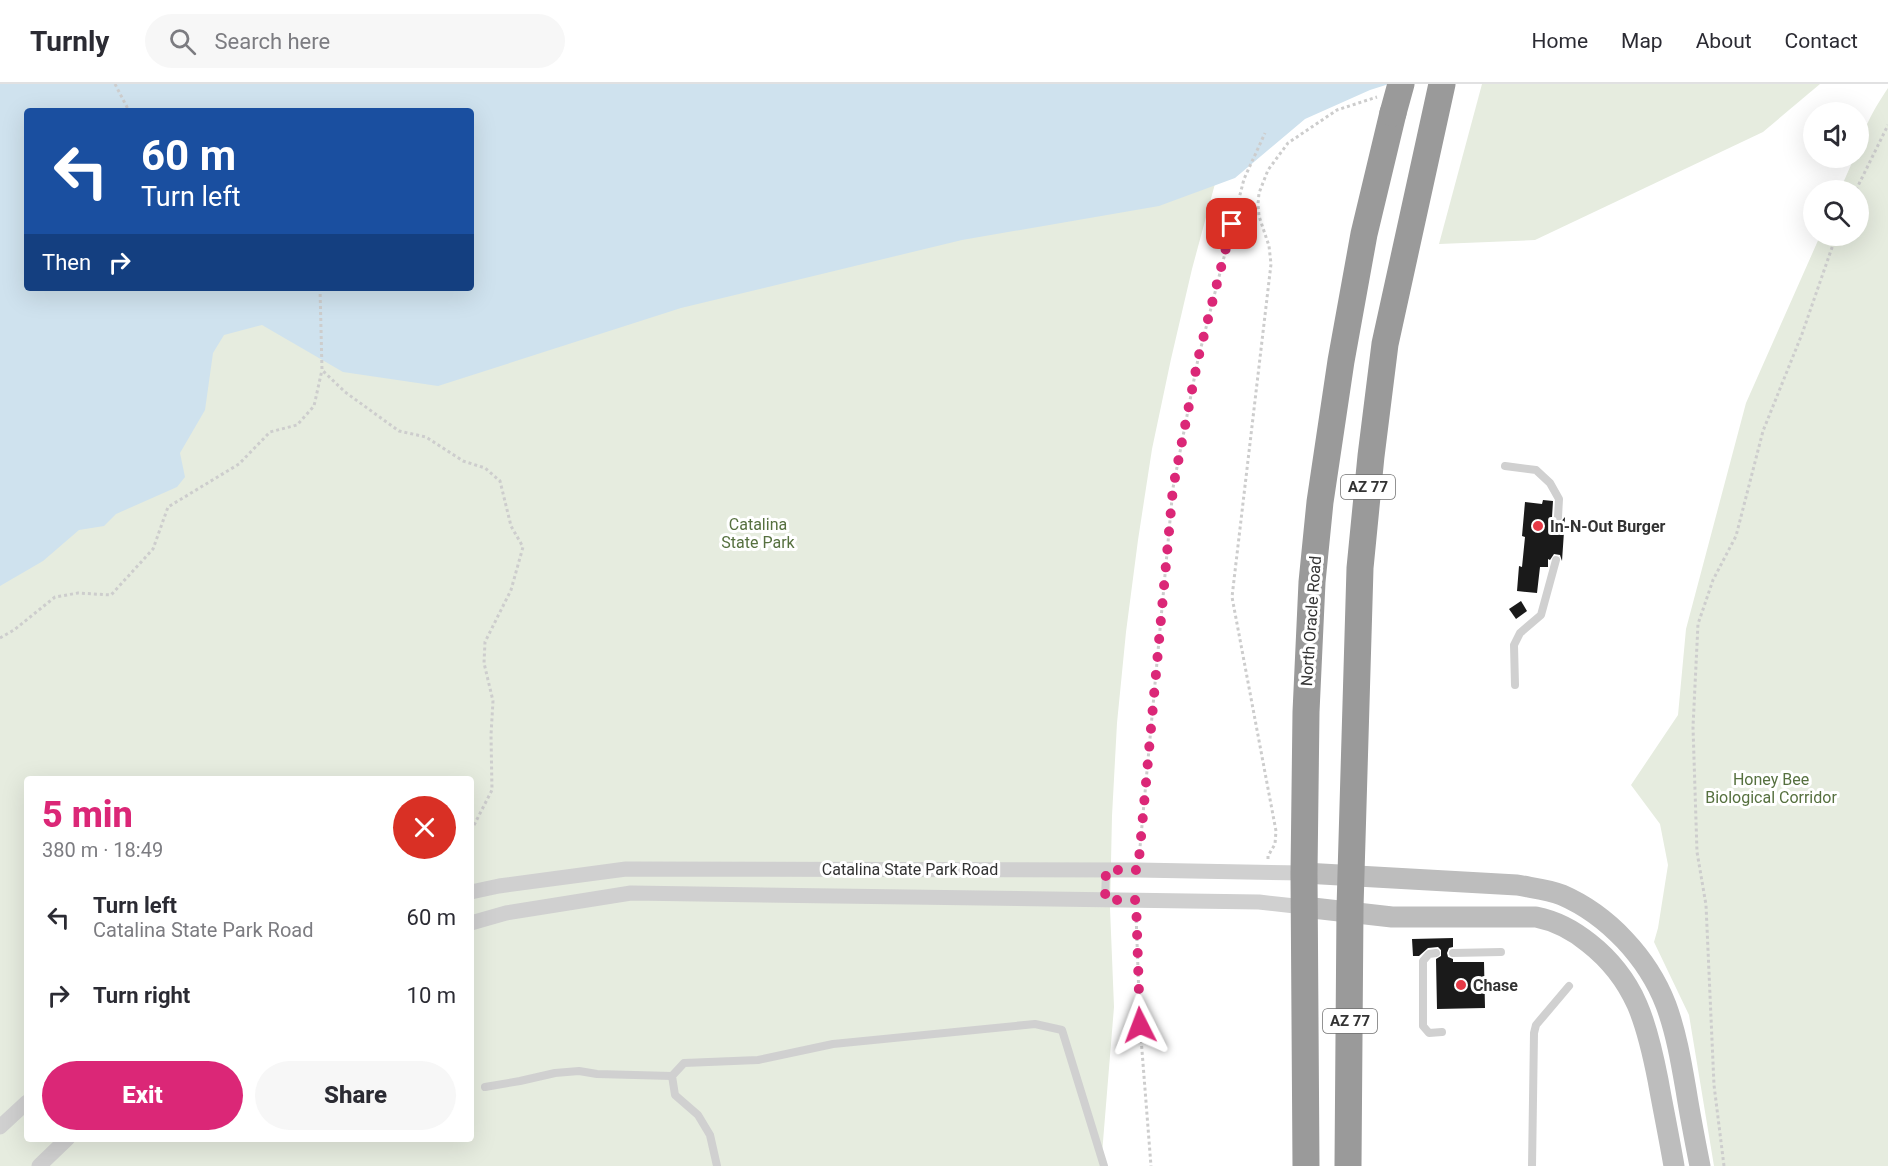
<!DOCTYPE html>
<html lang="en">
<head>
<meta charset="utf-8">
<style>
	:root { --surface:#fff; --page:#f7f7f7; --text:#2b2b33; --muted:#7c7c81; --line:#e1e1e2; --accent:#db2777 }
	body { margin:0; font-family:Roboto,sans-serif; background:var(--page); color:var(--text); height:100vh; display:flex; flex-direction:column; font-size:22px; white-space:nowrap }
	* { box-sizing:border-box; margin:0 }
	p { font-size:20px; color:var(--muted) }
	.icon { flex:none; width:33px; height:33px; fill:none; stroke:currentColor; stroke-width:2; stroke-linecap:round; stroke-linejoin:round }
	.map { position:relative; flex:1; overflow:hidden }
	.panel { position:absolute; left:24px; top:692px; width:450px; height:366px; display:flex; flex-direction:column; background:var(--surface); border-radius:6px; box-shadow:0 6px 24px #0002 }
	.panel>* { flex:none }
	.hud { position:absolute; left:24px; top:24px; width:450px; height:183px; border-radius:6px; box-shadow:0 6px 24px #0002; background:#1a4fa0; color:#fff; overflow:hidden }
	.fabs { position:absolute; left:1803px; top:18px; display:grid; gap:12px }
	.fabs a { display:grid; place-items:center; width:66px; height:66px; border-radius:50%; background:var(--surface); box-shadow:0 6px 24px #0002; font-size:30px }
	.pin { position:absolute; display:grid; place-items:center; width:51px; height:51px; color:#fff; margin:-26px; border-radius:12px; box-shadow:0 3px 9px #0006 }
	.me { position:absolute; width:66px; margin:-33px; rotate:357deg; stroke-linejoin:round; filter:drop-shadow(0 0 4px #0008) }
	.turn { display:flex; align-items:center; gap:21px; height:126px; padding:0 18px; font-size:27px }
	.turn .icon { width:78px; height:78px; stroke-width:2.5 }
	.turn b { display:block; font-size:42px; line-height:51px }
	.then { display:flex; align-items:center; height:57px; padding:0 18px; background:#0003; gap:12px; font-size:22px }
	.round { display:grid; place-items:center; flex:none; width:63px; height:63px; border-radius:32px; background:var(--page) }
	.overview { display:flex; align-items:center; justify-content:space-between; height:102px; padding:0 18px }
	h1 { font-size:36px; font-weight:800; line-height:45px; color:var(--accent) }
	.primary-button { display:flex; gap:12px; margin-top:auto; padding:12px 18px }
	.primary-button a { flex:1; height:69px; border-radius:36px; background:var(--accent); color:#fff; font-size:24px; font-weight:800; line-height:69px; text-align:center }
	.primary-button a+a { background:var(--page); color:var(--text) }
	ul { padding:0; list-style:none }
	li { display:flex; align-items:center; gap:18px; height:78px; padding:0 18px }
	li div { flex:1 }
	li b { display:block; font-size:22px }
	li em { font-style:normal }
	header { display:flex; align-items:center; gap:36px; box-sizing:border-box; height:84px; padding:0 30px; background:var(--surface); border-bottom:2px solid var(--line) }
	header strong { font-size:28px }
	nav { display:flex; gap:33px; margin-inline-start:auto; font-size:21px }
	.search { width:420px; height:54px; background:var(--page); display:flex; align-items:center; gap:15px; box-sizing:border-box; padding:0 21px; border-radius:33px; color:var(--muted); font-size:22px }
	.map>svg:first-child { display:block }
	.green { fill:#e6ecdf; fill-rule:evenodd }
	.water { fill:#cfe2ee; fill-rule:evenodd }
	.building { fill:#1a1a1a }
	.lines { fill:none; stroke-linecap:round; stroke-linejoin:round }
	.path { stroke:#cdcdcd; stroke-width:3; stroke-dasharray:3 3; stroke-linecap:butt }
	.lane { stroke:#d0d0d0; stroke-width:8 }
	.street { stroke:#d0d0d0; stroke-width:15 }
	.secondary { stroke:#bdbdbd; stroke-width:21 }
	.highway { stroke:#9a9a9a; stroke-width:27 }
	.highway-bridge { stroke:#9a9a9a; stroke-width:27 }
	.route { stroke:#db2777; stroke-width:10; stroke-dasharray:0 18 }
	.poi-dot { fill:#e63946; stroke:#fff; stroke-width:2 }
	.labels { text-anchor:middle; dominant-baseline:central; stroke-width:6; stroke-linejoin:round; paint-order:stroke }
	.shield { fill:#fff; stroke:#707070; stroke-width:1.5 }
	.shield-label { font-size:15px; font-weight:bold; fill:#333 }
	.park-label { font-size:16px; fill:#56703f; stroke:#fff }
	.poi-label { font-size:16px; font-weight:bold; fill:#333; stroke:#fff; text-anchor:start }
	.street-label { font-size:16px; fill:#333; stroke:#fff }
</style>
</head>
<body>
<header>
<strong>Turnly</strong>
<div class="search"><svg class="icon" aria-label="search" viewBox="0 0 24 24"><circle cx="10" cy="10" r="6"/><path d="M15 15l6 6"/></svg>Search here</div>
<nav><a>Home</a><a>Map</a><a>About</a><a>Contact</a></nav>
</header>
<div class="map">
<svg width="1888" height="1082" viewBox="0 0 1888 1082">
	<rect width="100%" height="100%" fill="#fff"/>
	<!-- green -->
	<g class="green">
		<path d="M0,0H1247L1216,96L1192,185L1171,275L1152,365L1138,456L1126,548L1117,639L1112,732L1110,824L1114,923L1101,1082H0ZM27,27H471V204H27ZM27,694H471V1054H27Z"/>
		<path d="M1482,0H1820L1763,48L1535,156L1439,160Z"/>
		<path d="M1888,4V1082H1714L1689,931L1654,858L1658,844L1668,781L1660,740L1631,701L1678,631L1686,545L1746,319L1820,152H1858V106H1840L1854,74H1858C1858,51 1876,22 1888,4Z"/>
	</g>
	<!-- water -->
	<path class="water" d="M0,0H1389L1370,6L1305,35L1235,94L1159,122L962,156L681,224L438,302L343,288L262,241L224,251L213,269L205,326L180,369L185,393L177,403L116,430L104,442L79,446L43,477L0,502ZM27,27H471V204H27Z"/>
	<!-- building -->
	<g class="building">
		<path d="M1543,416L1553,417L1552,433L1554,438L1560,439L1565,433L1562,477L1560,471L1554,470L1550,476L1548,475V483H1540L1537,509L1517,507L1519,482L1522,483L1525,453L1522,452L1525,418L1542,420Z"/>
		<path d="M1521,517L1527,527L1516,535L1509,525Z"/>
		<path d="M1453,854V863L1449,864L1447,869L1448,873L1453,875V878H1484L1485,924L1437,925L1436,875L1441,872V866L1438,863L1428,864L1419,872H1413L1412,855Z"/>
	</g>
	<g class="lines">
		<!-- path -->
		<g class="path">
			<path d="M115,0L129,27"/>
			<path d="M1856,106L1888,41"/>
			<path d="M320,204L322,286L345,308L399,347L426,353L463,377L485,384L500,397L511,442L523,463L511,506L485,558L484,579L493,617L491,651L492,706L471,747"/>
			<path d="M0,554L14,546L55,513L78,509L111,511L153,465L168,423L239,380L270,348L297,341L314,322L322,286"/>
			<path d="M1139,774L1173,404L1198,275L1244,95L1265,49"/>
			<path d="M1268,775V772L1275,760L1276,747L1232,513L1271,180L1269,162L1259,132L1258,120L1259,109L1268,86L1288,59L1337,26L1377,13"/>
			<path d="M1136,830L1140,941L1151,1082"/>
			<path d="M1724,1082L1714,1001L1706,821L1697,768L1693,643L1698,540L1713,496L1736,452L1763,347L1802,250L1836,152"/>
		</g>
		<!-- lane -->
		<g class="lane">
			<path d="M1505,382L1536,386L1550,399L1559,415L1558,433"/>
			<path d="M1515,601L1514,561L1520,549L1541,531L1556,476"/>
			<path d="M1105,816L1106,786"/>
			<path d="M1436,869L1429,870L1423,877V942L1429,949L1442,948"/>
			<path d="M1453,869L1501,868"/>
			<path d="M485,1003L520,997L555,989L579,987L597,990L672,992"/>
			<path d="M717,1082L710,1051L698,1031L675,1011L672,992L684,979L758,976L833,960L1035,940L1062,946L1104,1082"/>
			<path d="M1532,1082L1534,949L1536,941L1569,902"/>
		</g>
		<!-- street -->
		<g class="street">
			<path d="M471,808L499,802L626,785L1138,786L1304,789"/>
			<path d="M471,839L506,829L631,809L1259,818L1304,823"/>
			<path d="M0,1043L27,1018"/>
			<path d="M39,1082L68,1054"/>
		</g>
		<!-- secondary -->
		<g class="secondary">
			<path d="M1304,789L1517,801C1532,804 1548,805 1562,811C1608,831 1648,874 1666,921C1676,948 1681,977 1686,1006C1690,1031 1695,1057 1700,1082"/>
			<path d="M1304,823L1392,833H1536C1556,837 1573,846 1589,859C1636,896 1647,940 1658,996C1663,1024 1669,1053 1674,1082"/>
		</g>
		<!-- highway -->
		<g class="highway">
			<path d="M1306,1082L1304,789L1306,628L1312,498L1320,418L1341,277L1364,150L1393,29"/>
			<path d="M1348,1082L1350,824L1360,484L1371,372L1385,260L1442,0"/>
		</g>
		<!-- highway-bridge -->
		<path class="highway-bridge" d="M1393,29L1401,0"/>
	</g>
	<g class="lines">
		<!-- route -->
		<path class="route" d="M1140,941L1136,816H1105L1106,786H1138L1173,404L1198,275L1232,140"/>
	</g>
	<!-- markers -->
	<g class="poi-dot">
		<circle cx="1538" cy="442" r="6"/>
		<circle cx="1461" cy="901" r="6"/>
	</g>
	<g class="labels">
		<!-- shield labels -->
		<g class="shield">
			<rect x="1341" y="391" width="54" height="24" rx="4.5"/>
			<rect x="1323" y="925" width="54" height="24" rx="4.5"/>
		</g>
		<g class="shield-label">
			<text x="1368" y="403">AZ 77</text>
			<text x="1350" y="937">AZ 77</text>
		</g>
		<!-- park labels -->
		<g class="park-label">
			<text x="758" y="440">Catalina<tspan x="758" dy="18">State Park</tspan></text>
			<text x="1771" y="695">Honey Bee<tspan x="1771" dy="18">Biological Corridor</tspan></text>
		</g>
		<!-- poi labels -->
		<g class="poi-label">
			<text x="1550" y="442">In-N-Out Burger</text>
			<text x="1473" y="901">Chase</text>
		</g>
		<!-- street labels -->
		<g class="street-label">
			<text transform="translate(1311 537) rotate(-86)">North Oracle Road</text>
			<text x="910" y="785">Catalina State Park Road</text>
		</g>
	</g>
</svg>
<div class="fabs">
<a><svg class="icon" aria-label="sound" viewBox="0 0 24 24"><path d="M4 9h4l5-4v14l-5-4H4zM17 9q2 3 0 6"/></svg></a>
<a><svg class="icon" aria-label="search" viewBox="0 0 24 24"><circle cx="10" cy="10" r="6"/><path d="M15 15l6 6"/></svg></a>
</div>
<div class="pin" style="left:1232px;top:140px;background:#d93025"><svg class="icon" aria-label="arrive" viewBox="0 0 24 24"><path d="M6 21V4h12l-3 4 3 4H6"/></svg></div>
<svg class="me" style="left:1140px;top:941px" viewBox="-20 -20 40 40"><path d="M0-17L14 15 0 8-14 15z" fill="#db2777" stroke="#fff" stroke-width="4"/></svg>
<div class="hud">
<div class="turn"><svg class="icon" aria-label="left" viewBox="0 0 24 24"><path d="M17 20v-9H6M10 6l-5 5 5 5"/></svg><div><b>60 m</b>Turn left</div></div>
<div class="then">Then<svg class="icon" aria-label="right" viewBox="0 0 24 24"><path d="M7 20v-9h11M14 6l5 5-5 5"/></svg></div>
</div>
<section class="panel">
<div class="overview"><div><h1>5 min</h1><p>380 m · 18:49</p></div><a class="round" style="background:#d93025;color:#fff"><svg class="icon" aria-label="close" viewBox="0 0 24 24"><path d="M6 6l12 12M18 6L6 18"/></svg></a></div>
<ul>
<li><svg class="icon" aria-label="left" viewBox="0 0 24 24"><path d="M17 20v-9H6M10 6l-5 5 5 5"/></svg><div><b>Turn left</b><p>Catalina State Park Road</p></div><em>60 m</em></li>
<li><svg class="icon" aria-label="right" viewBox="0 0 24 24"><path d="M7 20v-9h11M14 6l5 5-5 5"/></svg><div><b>Turn right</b></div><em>10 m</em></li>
</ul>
<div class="primary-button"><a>Exit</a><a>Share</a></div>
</section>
</div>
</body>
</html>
